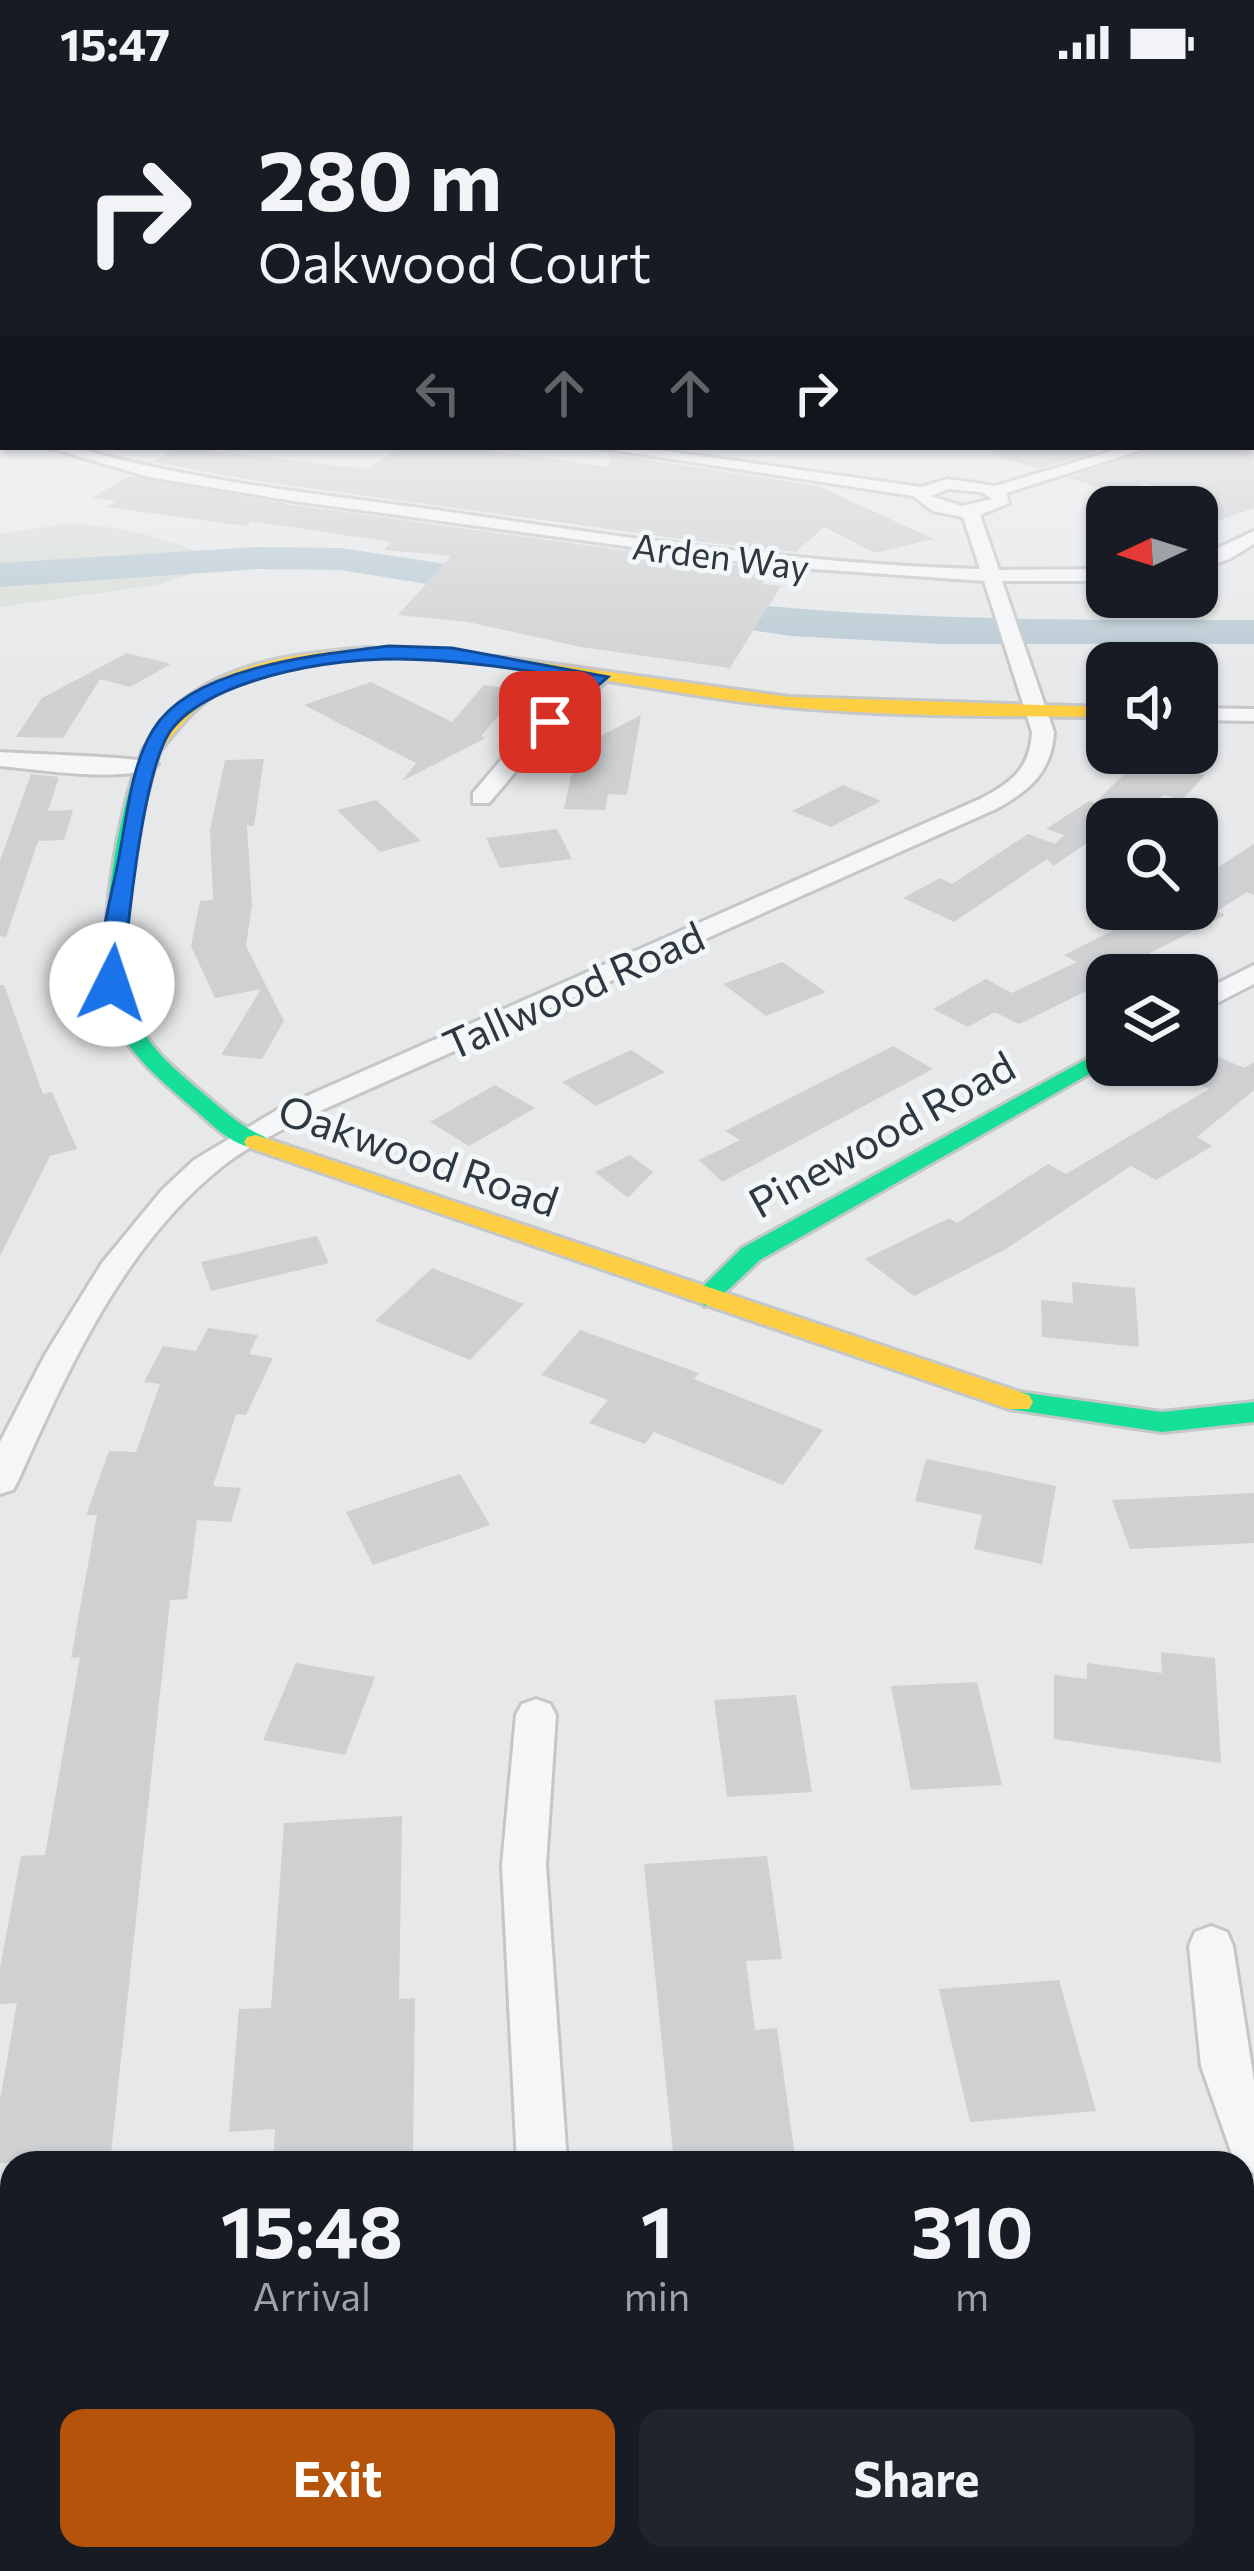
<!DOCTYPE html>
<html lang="en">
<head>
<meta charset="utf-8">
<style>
	:root { --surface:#171b24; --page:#20242c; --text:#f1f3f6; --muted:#9ea1a6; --accent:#b45309 }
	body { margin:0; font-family:Commissioner,sans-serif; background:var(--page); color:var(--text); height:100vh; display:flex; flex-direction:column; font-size:45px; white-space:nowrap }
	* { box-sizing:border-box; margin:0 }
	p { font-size:39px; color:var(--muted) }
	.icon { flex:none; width:66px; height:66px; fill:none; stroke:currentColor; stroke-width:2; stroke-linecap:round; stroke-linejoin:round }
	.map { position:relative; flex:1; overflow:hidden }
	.sheet { position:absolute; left:0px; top:2067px; width:1254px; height:420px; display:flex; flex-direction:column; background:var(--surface); border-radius:36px 36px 0 0; box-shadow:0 3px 9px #0004 }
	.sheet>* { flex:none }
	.top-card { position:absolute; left:0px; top:0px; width:1254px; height:366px; box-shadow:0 3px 9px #0004; background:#171b24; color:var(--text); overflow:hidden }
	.needle { width:78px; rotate:266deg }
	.tools { position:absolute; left:1086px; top:402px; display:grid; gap:24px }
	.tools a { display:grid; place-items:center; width:132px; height:132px; border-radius:24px; background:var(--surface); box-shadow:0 3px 9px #0004; font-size:60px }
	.pin { position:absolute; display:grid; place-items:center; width:102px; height:102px; color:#fff; margin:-51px; border-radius:24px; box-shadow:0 6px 18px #0006 }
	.me { position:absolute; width:132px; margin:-66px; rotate:4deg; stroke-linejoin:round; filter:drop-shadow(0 0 9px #0008) }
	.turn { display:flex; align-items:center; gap:42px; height:252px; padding:0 60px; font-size:54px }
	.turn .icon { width:156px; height:156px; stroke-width:2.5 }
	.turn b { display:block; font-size:84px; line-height:102px }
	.lanes { display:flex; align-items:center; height:114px; padding:0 60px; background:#0003; justify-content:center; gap:60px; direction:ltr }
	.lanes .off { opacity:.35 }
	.eta { display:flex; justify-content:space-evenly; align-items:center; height:204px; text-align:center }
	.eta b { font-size:72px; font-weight:700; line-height:84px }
	.primary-button { display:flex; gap:24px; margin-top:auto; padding:24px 60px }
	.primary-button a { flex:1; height:138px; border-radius:24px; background:var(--accent); color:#fff; font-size:48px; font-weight:700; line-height:138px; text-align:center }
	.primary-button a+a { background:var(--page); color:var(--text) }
	.status { display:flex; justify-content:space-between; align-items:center; height:84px; padding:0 60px; background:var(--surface); direction:ltr }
	.status svg { height:33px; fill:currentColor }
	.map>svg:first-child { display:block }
	.green { fill:#d8ddd6 }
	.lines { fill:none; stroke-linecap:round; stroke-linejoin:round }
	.river { fill:#b7c8d2; fill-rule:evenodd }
	.building { fill:#ced0d2 }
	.street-casing { stroke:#c4c6c8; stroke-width:6 }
	.fast-casing { stroke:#c4c6c8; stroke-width:6 }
	.slow-casing { stroke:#c4c6c8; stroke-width:6 }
	.street { fill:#f5f6f7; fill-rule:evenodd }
	.fast { fill:#16e098; fill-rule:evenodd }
	.slow { fill:#ffcf43; fill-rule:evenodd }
	.route { fill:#1a73e8; stroke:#114b97; stroke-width:3 }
	.labels { text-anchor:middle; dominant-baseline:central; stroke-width:10; stroke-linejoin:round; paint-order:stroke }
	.far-street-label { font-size:36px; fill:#2d3842; stroke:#f4f7f8 }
	.street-label { font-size:42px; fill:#2d3842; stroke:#f4f7f8 }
</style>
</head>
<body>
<div class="status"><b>15:47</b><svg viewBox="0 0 49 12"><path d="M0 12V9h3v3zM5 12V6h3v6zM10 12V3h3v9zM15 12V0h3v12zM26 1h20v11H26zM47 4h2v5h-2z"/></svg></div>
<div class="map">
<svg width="1254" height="2487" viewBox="0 0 1254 2487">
	<rect width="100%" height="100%" fill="#e6e8ea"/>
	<!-- green -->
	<path class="green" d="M72,439C129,444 174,454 224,481L156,501L0,523V450Z"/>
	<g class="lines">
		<!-- river -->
		<g class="river">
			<path d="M258,463L341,464L531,493L545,497L551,505L545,513L531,517L341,486L258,485L0,503V479Z"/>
			<path d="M667,511C863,537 1057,536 1254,536V560H942L791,552L653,532L647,523L653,514Z"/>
		</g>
	</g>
	<!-- building -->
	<g class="building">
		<path d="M178,363L367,385L401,363H466L609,383L610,370L818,402L934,455L875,469L824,443L796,468L711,459L257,397L152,378Z"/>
		<path d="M993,363H1110L1038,385L992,370Z"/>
		<path d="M1155,363H1254V424L1197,444V416L1145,399L1123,411L1068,394Z"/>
		<path d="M129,392L293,421L776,487L761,500L781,502L730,584L581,563L468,538L398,531L451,472L384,466L391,458L251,437L246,442L107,423L116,417L92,414Z"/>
		<path d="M127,569L171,580L130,603L100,595L63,654L16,653L42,614Z"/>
		<path d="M371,598L452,638L484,601L521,606L481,652L486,654L402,697L416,679L304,621Z"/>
		<path d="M641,631L627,711L608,710L605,726L564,725L577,664Z"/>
		<path d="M264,675L254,742H247L252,821L246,862L284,937L262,975L221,971L261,905L215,914L191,862L200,817L213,816L210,746L225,676Z"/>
		<path d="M1139,675L1205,691L1182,716L1164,711L1124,735H1107V746L1053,782L1047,775L954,838L903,814L940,794L952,800L1028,750L1055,760L1064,751L1046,745L1089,717L1095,719Z"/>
		<path d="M31,690L59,693L48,727L73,726L64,756L38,757L6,853L0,852V777Z"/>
		<path d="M843,701L881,717L831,743L792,727Z"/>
		<path d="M376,716L421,757L380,768L337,726Z"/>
		<path d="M557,745L572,775L500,784L486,754Z"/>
		<path d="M1254,760V811L1247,808L1217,827L1225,831L1122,883L1129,887L1107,891V897L1019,940L995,928L968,943L933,925L986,895L1012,909L1077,878L1064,871L1156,825H1197V804L1215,795L1206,791Z"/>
		<path d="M782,878L826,908L766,932L723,900Z"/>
		<path d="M0,901H4L43,1010L52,1008L77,1065L50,1072L0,1172Z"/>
		<path d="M893,962L933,985L722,1098L699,1076L740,1056L725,1047Z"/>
		<path d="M631,966L665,988L596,1022L562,998Z"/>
		<path d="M1219,973L1244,984L1254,978V1006L1197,1053L1212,1062L1156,1096L1131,1082L1006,1165L914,1212L865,1175L949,1134L957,1139L1048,1080L1066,1090L1209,1005L1189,996Z"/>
		<path d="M495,1001L535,1024L469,1062L430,1038Z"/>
		<path d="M630,1071L653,1088L628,1114L595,1088Z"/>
		<path d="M317,1152L329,1179L211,1207L201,1178Z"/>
		<path d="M432,1184L524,1220L470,1276L375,1237Z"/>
		<path d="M1072,1198L1135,1204L1139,1263L1042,1253L1041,1216L1073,1219Z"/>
		<path d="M208,1244L258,1251L249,1270L273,1274L246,1331L236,1330L213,1402L241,1404L231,1438L197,1436L187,1515L170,1516L110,2079H0V2016L17,1919L0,1920V1884L21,1772L45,1771L80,1573L71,1574L97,1431H86L109,1367L136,1368L160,1300L144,1298L163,1262L196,1267Z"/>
		<path d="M580,1246L699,1289L694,1295L823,1346L783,1401L654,1348L645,1360L589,1339L608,1316L541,1291Z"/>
		<path d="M926,1375L1056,1402L1042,1480L974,1465L982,1431L915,1417Z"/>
		<path d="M460,1390L490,1441L373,1481L346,1428Z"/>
		<path d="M1254,1409V1459L1130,1465L1112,1416Z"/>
		<path d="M1161,1568L1215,1574L1221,1679L1054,1655V1591L1087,1595V1579L1162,1589Z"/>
		<path d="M296,1579L375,1593L345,1671L263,1656Z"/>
		<path d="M977,1598L1002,1701L911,1706L891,1602Z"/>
		<path d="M796,1611L812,1708L727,1713L714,1616Z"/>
		<path d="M402,1732L399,1915L415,1914L413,2072L273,2079L275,2045L229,2048L239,1925L271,1924L284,1739Z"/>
		<path d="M767,1772L782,1875L746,1877L755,1946L777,1944L796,2079H695L694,2067L673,2068L644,1780Z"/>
		<path d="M1059,1896L1096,2027L970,2038L939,1905Z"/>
	</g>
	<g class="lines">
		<defs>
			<g id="street">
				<rect x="1251" y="335" width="3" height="10"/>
				<path d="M0,336L3,337V347L0,346Z"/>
				<path d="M47,363H73C193,398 319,410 443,427C621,453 800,480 980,485L963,433L933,427L913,412L594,363H637L921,403L948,395L995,402L1126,363H1151L1006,409L1009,419L980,431L999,486L1107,485V497H1002L1054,648C1052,688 1029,707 996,725L302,1035C275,1050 247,1063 223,1082C124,1160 68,1285 18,1397L13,1406L0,1410V1358L45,1271L102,1179L162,1106L194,1076L282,1023L980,715C1011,699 1030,685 1032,648L984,497L772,482L294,417L149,393ZM948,405L981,408L992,415L962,422L931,412Z"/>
				<path d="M1254,447V460L1229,475L1197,486V474Z"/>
				<path d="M599,587L606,589V597L534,666L489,719H473V709L518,656Z"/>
				<path d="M1197,624L1254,625V637L1197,636Z"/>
				<path d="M0,668C25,670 149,673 158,680C130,701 36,685 0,682Z"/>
				<path d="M1254,881V900L1197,929V910Z"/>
				<path d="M536,1615L550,1620L556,1631L546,1781L567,2079H517L502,1781L516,1631L522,1620Z"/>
				<path d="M1211,1842L1227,1848L1233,1862L1254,1997V2090L1235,2079L1201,1982L1189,1862L1195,1848Z"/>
				<path d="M539,2475H595L596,2487H540Z"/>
			</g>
			<g id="fast">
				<path d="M145,663L160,667C138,728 110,874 136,934C149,965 178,988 204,1010C223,1026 241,1043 265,1053L268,1058L265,1063C238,1069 213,1041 194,1025C164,999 131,973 114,936C91,882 118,715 145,663Z"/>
				<path d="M1107,964V980L760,1176L714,1219L705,1222L692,1213L742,1164Z"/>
				<path d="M1019,1308L1162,1328L1254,1318V1338L1162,1348L1009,1325L1005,1318L1009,1311Z"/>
			</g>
			<g id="slow">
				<path d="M368,564L508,574L789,613L1107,623V633C994,632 881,633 769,621C621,606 383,539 245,594C205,610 182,638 157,671L142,667C154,650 168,627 185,615C239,575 303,569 368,564Z"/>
				<path d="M256,1051L1029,1311L1033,1318L1029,1325H1009L247,1063L244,1058L247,1053Z"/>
			</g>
		</defs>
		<!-- street casing -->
		<use href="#street" class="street-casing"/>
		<!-- fast casing -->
		<use href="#fast" class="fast-casing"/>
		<!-- slow casing -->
		<use href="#slow" class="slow-casing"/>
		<!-- street -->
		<use href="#street" class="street"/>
		<!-- fast -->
		<use href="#fast" class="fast"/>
		<!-- slow -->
		<use href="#slow" class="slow"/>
	</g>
	<!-- sky -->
	<linearGradient id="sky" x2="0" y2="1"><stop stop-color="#94bcdf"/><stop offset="0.43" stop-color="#f4f5f6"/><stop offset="1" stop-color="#f4f5f6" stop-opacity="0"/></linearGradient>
	<rect width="1254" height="609" fill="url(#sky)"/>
	<!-- route -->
	<path class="route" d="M389,562L452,564L608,593L550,644L544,642V635L586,596C468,577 370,560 253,597C225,606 186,623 169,649C142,693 127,845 123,900L120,904H104C93,874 112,811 118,778C127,735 130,684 153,646C191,582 323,570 389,562Z"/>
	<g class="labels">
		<!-- far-street labels -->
		<g class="far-street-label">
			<text transform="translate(721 471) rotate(7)">Arden Way</text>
		</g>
		<!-- street labels -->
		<g class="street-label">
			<text transform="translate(573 905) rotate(-24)">Tallwood Road</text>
			<text transform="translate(881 1049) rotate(-29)">Pinewood Road</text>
			<text transform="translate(419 1070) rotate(19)">Oakwood Road</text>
		</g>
	</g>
</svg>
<div class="tools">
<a><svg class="needle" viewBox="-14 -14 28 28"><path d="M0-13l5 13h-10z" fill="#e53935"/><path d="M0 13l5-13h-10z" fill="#9ea1a6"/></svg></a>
<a><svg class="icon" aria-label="sound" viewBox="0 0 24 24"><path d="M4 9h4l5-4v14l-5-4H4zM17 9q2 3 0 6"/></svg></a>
<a><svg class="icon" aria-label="search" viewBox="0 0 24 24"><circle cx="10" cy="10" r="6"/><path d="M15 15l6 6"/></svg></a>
<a><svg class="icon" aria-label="layers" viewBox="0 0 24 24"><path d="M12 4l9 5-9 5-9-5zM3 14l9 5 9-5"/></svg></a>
</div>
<div class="pin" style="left:550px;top:638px;background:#d93025"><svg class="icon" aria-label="arrive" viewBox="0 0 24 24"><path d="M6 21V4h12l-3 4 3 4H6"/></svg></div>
<svg class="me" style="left:112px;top:900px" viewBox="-20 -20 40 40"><circle r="19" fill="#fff"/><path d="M0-13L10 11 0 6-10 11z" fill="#1a73e8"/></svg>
<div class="top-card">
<div class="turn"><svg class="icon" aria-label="right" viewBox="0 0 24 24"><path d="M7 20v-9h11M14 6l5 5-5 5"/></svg><div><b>280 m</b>Oakwood Court</div></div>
<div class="lanes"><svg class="icon off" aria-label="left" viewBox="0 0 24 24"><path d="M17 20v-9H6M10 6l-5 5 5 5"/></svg><svg class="icon off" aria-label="ahead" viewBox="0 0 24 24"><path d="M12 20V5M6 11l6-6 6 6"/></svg><svg class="icon off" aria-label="ahead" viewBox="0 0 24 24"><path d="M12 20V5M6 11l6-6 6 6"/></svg><svg class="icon" aria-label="right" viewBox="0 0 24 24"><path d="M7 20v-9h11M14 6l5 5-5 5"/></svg></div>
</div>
<section class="sheet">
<div class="eta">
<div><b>15:48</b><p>Arrival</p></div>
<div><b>1</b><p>min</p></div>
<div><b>310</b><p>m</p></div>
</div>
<div class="primary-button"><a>Exit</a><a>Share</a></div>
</section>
</div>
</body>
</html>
